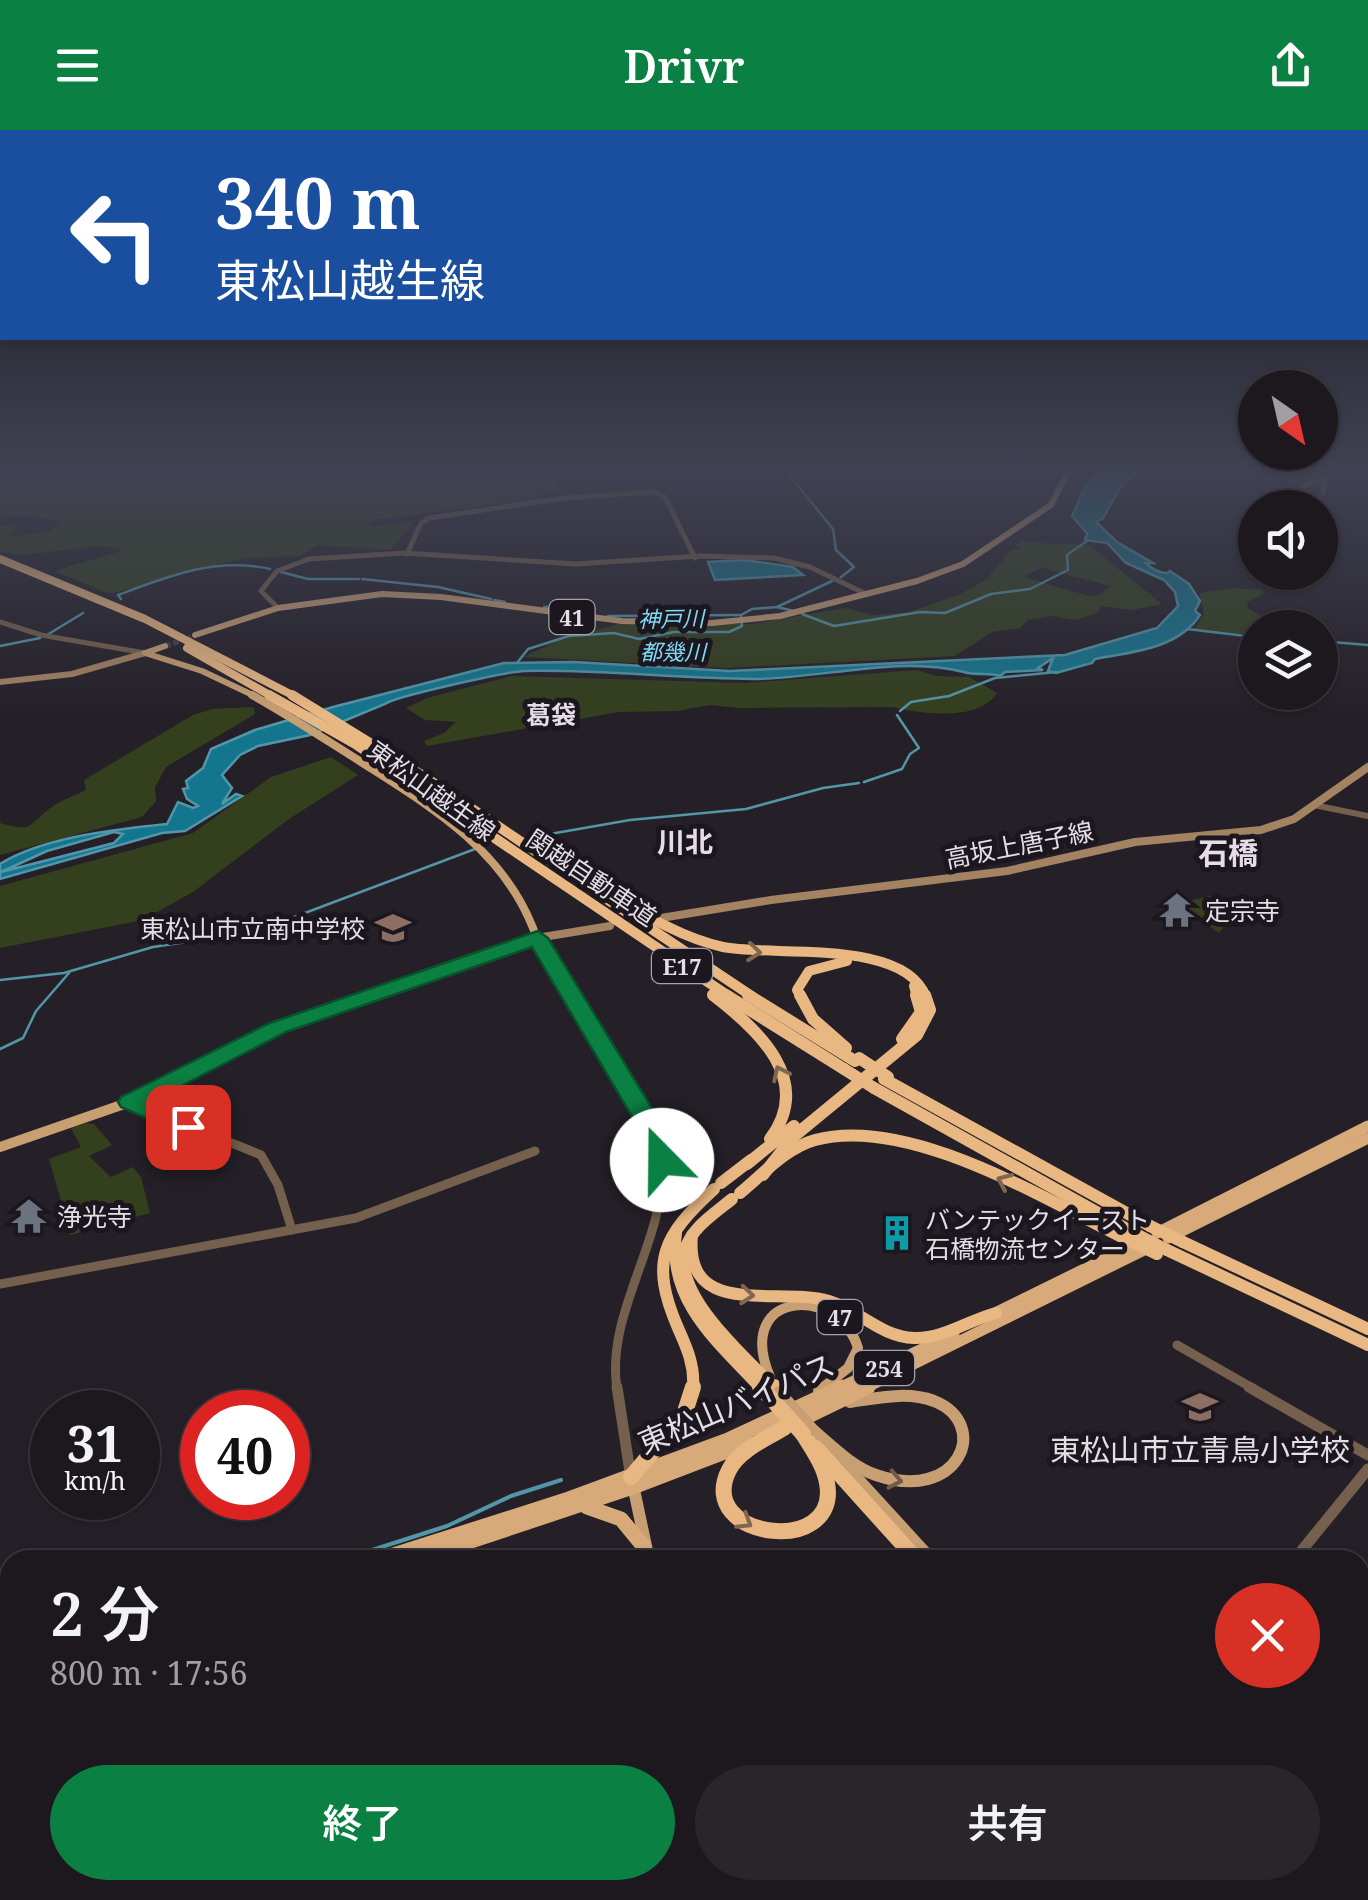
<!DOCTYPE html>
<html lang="ja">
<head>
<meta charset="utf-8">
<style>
	:root { --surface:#1c181e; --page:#29252b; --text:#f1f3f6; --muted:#a0a0a4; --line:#3a373c; --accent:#0b8043 }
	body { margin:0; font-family:"Noto Serif","Noto Sans JP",serif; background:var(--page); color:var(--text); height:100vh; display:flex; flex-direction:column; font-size:38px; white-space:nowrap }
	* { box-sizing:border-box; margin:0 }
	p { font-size:32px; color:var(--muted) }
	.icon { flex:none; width:55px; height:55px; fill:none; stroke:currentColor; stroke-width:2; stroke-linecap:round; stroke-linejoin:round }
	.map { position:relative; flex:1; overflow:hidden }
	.drawer { position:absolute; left:0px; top:1420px; width:1370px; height:350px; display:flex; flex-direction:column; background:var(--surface); border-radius:30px 30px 0 0; box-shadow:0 2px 8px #0004,0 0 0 2px var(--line) }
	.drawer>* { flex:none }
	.banner { position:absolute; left:0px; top:0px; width:1370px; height:210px; box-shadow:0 2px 8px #0004,0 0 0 2px var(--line); background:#1a4fa0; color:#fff; overflow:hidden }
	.needle { width:65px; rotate:146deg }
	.controls { position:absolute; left:1238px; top:240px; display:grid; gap:20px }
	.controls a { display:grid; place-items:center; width:100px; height:100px; border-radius:50%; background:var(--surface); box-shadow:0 2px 8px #0004,0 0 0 2px var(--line); font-size:50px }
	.speed { position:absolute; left:30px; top:1260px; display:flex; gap:20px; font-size:50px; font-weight:700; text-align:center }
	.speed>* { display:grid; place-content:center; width:130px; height:130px; border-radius:50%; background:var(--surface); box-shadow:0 2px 8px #0004,0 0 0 2px var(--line); line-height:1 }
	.speed small { font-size:25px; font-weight:400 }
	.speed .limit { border:15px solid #d22; background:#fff; color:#111 }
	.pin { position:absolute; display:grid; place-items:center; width:85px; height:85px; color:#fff; margin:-42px; border-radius:20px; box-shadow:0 5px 15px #0006 }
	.me { position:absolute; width:110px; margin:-55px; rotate:338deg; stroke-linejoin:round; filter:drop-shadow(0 0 8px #0008) }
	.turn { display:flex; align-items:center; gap:35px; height:210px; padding:0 50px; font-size:45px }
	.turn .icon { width:130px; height:130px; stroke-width:2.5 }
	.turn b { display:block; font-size:70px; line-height:85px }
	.round { display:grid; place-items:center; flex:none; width:105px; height:105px; border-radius:52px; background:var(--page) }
	.overview { display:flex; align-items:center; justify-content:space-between; height:170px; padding:0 50px }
	h1 { font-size:60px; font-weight:600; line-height:75px }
	.primary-button { display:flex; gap:20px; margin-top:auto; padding:20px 50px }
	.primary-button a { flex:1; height:115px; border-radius:60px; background:var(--accent); color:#fff; font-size:40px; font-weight:600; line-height:115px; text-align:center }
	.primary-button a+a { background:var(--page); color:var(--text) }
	header { display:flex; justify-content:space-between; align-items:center; height:130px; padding:0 50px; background:var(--accent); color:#fff; font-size:45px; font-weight:600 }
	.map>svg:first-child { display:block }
	.green { fill:#333f1d; fill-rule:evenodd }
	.water { fill:#14768e; stroke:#5296a8; stroke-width:2.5; fill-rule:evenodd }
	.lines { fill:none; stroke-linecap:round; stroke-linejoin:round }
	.stream-far1 { stroke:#5296a8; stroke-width:2.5 }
	.stream { stroke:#5296a8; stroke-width:4 }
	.primary-tunnel { stroke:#423d44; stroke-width:6; stroke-dasharray:6 2.5; stroke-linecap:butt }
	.tertiary-far3 { stroke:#74604c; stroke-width:5 }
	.tertiary-far2 { stroke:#74604c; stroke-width:6 }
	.tertiary-far1 { stroke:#74604c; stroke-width:9 }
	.tertiary { stroke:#74604c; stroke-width:11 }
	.secondary-far1 { stroke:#a38362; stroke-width:6 }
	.secondary { stroke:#a38362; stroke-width:8 }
	.primary-far3 { stroke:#c89e73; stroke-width:6 }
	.primary-far2 { stroke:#c89e73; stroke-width:8 }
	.primary-far1 { stroke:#c89e73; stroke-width:10 }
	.primary { stroke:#c89e73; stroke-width:12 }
	.trunk-far1 { stroke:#d8aa7a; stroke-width:11 }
	.trunk { stroke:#d8aa7a; stroke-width:15 }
	.motorway-far3 { stroke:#e9b782; stroke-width:8 }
	.motorway-far2 { stroke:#e9b782; stroke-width:10 }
	.motorway-far1 { stroke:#e9b782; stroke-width:12 }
	.motorway { stroke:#e9b782; stroke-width:16 }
	.primary-bridge { stroke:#c89e73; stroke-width:12 }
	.motorway-bridge-far1 { stroke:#e9b782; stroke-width:12 }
	.motorway-bridge { stroke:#e9b782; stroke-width:16 }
	.oneway { stroke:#826650 }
	.oneway2 { stroke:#725a49 }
	.route { fill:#0b8043; stroke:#07532c; stroke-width:2.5 }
	.labels { text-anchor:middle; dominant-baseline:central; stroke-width:10; stroke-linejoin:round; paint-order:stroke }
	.shield { fill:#1c161f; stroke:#a7a3aa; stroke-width:2.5 }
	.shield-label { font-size:22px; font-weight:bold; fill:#e3dfe5 }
	.far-water-label { font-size:22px; font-style:italic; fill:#7edaf6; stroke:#1c161f }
	.far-quarter-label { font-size:25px; font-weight:bold; fill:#e4dde9; stroke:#1c161f }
	.street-label { font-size:25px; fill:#e3dfe5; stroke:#1c161f }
	.poi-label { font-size:25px; fill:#e3dfe5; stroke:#1c161f; text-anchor:start }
	.neighbourhood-label { font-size:28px; font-weight:bold; fill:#e4dde9; stroke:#1c161f }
	.quarter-label { font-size:30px; font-weight:bold; fill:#e4dde9; stroke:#1c161f }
	.near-street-label { font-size:30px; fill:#e3dfe5; stroke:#1c161f }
	.near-poi-label { font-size:30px; fill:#e3dfe5; stroke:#1c161f }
</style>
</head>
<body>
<header><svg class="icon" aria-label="menu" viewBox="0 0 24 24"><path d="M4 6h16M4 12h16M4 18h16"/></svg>Drivr<svg class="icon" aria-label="share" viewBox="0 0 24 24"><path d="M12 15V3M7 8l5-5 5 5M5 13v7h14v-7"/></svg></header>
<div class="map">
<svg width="1368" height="1770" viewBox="0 0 1368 1770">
	<rect width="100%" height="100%" fill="#252028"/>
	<!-- green -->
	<g class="green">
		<path d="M0,336H557L556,362L514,372L372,390L370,397L414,391L391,420L317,415L300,426L251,428L171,444V448L109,464L55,441L121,421L120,418L98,416L23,425L0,422V395L16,397L10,406L14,407L46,402L62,393C45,388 17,380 0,389Z"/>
		<path d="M1021,412L1089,415L1162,474L1131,480L1101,476L1099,482L1076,490L1052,486L1028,490L1020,498L992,502L955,526L727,538L523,527L560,510L619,494H750L846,478L873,485L909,482L961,464L988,448L1011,420L1021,418L1016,415ZM1044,437L1052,441L1111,456L1099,465L1089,466L1023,447Z"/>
		<path d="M1233,458L1261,460L1264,464L1247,472L1248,478C1270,495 1287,486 1303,497L1255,498V505L1194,499L1204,484L1199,463Z"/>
		<path d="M917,540L936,546L969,547L997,563C979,592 921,584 893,577L739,578L710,575L677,581L619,582L427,616L424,611L444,603L456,592L425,590L406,578L427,568L512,546L744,553Z"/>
		<path d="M249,577L254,578L255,584L166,637L155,657L156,671L142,687L0,725V693C33,702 26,697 49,679C59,671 74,666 86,660L84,650L193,585L212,579Z"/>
		<path d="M331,627L358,645L289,689L193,762L143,790L0,818V756L193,703L271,647Z"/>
		<path d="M1210,766L1235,782L1219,803L1178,774Z"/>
		<path d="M85,993L94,994L112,1015L89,1026L111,1047L133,1037L141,1047L150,1083L71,1105L49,1029L81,1017L71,998Z"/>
		<path d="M1368,1480V1634L1360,1632V1484Z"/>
	</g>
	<!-- water -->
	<g class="water">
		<path d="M1110,336H1145L1120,358L1103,388L1096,392L1117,412L1153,433H1146C1150,438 1167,447 1170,441L1189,454L1200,471L1195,481L1200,485C1178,519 1132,522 1095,529L1092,533L1056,543L1048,541L1053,528L1038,538L1043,540L1005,542L1000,546C989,542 976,546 964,542C900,525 819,549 753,549C677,549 600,539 524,541C505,542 393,567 385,574L310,605L258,616L240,625L222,645L232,658L222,674L236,664L242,666L185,701L162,703L0,749V734C43,707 117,699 167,694L178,672L193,678L198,676L187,669L183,659L188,658L186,651L203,638L211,619L255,600L333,577L504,533L574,532L730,541L1065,525L1157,498L1178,476L1175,462L1164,450L1126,433L1107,413L1085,410L1087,403L1072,386L1087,353ZM114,702L123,704L114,713L1,742L47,721Z"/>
		<path d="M744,430L793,437L803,445L715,450L708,432Z"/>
	</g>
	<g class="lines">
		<!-- stream-far1 -->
		<g class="stream-far1">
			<path d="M782,336L833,399L836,420L854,437L841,447"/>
			<path d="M281,442L308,449H359"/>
			<path d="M362,449L438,457L491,469"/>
			<path d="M121,469L118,465C169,446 215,427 270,439"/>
			<path d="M494,470L505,472"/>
			<path d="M544,477L563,476"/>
			<path d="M567,477L575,482"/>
			<path d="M777,477L794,481"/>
			<path d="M802,484L834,496L920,482L945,483L991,464L1030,459L1068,440L1067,425L1087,411"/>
			<path d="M608,486L740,485"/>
			<path d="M1187,499L1255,507"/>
			<path d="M47,505L83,483"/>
			<path d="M1320,511L1368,515"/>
			<path d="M0,516L40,508"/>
			<path d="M517,533L528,519L569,506L614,503L639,509L674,502H729L742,496L741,485L752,479L777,477L832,451"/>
			<path d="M900,581L911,572L949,566L995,548L1056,542"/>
			<path d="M864,652L902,639L910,624L919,618L897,585"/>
			<path d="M527,708L630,690L746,679L823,658L859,653"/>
			<path d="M198,810L257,801L475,719"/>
			<path d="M0,850L64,843L153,817L193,811"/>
			<path d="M0,919L23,908L36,881L69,843"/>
		</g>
		<!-- stream -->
		<g class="stream">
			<path d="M341,1430L447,1396L511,1366L561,1350"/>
			<path d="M0,1538L10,1535"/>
		</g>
		<!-- primary-tunnel -->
		<path class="primary-tunnel" d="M165,516L191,507"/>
		<!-- tertiary-far3 -->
		<g class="tertiary-far3">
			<path d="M1303,356L1326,349L1323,363"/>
			<path d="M407,424L421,393L429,388L565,368L654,362L665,367L695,428"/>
			<path d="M278,478L261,461L277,441L309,429L404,423L576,434L700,426L774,428L810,437L866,464"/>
			<path d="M0,492L41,505L145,523"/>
		</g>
		<!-- tertiary-far2 -->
		<g class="tertiary-far2">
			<path d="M1314,675L1368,686"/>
			<path d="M537,808L573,867"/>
		</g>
		<!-- tertiary-far1 -->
		<g class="tertiary-far1">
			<path d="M571,865C595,904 659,992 662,1034C666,1110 605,1183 617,1259"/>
			<path d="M130,972L261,1025L278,1055L292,1100"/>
			<path d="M0,1154L356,1088L535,1021"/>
			<path d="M1177,1215L1254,1259"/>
		</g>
		<!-- tertiary -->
		<g class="tertiary">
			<path d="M617,1257L630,1342"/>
			<path d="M1249,1257L1368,1325"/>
			<path d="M1294,1430L1368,1339"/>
			<path d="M0,1710L10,1705"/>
			<path d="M692,1760L696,1770"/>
		</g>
		<!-- secondary-far1 -->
		<path class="secondary-far1" d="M0,552L72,544L145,523"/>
		<!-- secondary -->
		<g class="secondary">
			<path d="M661,788L771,770L1007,741L1135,712L1261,700L1294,689L1368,637"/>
			<path d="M537,808L610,796"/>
		</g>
		<!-- primary-far3 -->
		<g class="primary-far3">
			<path d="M195,505L278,478L382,464L441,467L622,491L712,493L780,486L917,451L963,434L1051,375L1071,336"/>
			<path d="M148,522L165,516"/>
			<path d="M145,523L202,541L257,567"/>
		</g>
		<!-- primary-far2 -->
		<path class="primary-far2" d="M252,565C288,585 323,608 358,630C428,675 501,717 533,798L537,808L365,867"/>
		<!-- primary-far1 -->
		<g class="primary-far1">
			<path d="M0,1017L130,972L278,897L372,865"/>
			<path d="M770,1247C733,1159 839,1155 858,1218L848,1238L821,1259"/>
		</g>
		<!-- primary -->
		<g class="primary">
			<path d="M819,1261L825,1257"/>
			<path d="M813,1300C832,1316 852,1337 876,1345C959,1374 992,1294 934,1271C907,1261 878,1268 850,1272"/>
			<path d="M835,1324L932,1430"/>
			<path d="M633,1355L649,1430"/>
			<path d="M1205,1760L1214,1770"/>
			<path d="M1229,1760L1238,1770"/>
		</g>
		<!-- trunk-far1 -->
		<g class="trunk-far1">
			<path d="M1157,1103L1368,996"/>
			<path d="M1168,1108L1368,1008"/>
			<path d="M991,1185L1137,1113"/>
			<path d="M837,1259L954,1204"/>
			<path d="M863,1259L1148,1118"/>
		</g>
		<!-- trunk -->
		<g class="trunk">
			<path d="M800,1290L868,1257"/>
			<path d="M587,1377L621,1389L644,1417"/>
			<path d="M378,1430L566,1370L728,1310L842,1257"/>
			<path d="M414,1430L633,1357L748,1313"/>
			<path d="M0,1551L10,1548"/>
			<path d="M0,1565L10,1561"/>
		</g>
		<!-- motorway-far3 -->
		<g class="motorway-far3">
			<path d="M0,429L145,489L296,567"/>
			<path d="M187,518L273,567"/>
		</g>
		<!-- motorway-far2 -->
		<g class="motorway-far2">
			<path d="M269,565L357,615L730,867"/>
			<path d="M292,565L420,644L753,867"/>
			<path d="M610,764C645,785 682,808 723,817C773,827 905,808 926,867"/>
			<path d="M914,856L917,867"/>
			<path d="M801,867L797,860L809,841L847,831"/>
		</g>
		<!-- motorway-far1 -->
		<g class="motorway-far1">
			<path d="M713,865C759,900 814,951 770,1009"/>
			<path d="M726,865L844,939"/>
			<path d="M748,865L855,931"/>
			<path d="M800,865L813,889L846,918"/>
			<path d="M902,909L921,882L916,865"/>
			<path d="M884,949L1150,1096"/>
			<path d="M874,958L1134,1103"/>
			<path d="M747,1034L794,996"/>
			<path d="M763,1045L793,1007L917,905L930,880L925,865"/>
			<path d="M721,1053L751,1030"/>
			<path d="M740,1063C762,1045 786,1018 815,1010C908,985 1042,1068 1124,1108"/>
			<path d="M732,1069C715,1083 691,1098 685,1120C673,1166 747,1229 776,1259"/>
			<path d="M676,1103C667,1172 719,1213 762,1259"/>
			<path d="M692,1105C684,1190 777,1156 829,1171C859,1180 881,1207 914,1208C943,1209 969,1190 996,1183"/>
			<path d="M1183,1112L1368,1199"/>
			<path d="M1167,1120L1368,1215"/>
			<path d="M693,1259C695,1236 687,1218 678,1198C649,1131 663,1106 714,1059"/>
		</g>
		<!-- motorway -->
		<g class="motorway">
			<path d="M760,1257L770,1267"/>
			<path d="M774,1257L779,1262"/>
			<path d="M784,1298C766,1309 739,1320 729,1340C694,1409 841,1428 827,1353C824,1335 812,1319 803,1304"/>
			<path d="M816,1318L917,1430"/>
			<path d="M631,1347L684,1285L693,1257"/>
		</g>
		<!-- primary-bridge -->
		<path class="primary-bridge" d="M779,1262L813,1300"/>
		<!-- motorway-bridge-far1 -->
		<g class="motorway-bridge-far1">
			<path d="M859,928L888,947"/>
			<path d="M844,939L874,958"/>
			<path d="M1150,1096L1183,1112"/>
			<path d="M1134,1103L1167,1120"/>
			<path d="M1124,1108L1157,1124"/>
		</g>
		<!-- motorway-bridge -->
		<path class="motorway-bridge" d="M770,1267L803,1304"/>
	</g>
	<!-- one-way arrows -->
	<defs><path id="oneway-chevron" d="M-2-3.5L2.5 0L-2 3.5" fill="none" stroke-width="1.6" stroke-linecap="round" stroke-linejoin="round" transform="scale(2.5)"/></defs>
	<g class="oneway">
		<use href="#oneway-chevron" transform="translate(754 822) rotate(6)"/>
		<use href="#oneway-chevron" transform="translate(780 943) rotate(-115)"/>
		<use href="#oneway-chevron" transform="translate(1004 1051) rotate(-156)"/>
		<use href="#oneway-chevron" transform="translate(747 1165) rotate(5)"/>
		<use href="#oneway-chevron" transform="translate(745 1392) rotate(32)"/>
	</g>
	<use class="oneway2" href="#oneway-chevron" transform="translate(895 1350) rotate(11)"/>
	<!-- sky -->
	<linearGradient id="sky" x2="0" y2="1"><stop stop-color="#141216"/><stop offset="0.58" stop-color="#404253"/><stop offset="1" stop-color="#404253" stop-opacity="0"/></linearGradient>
	<rect width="1368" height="584" fill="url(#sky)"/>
	<!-- route -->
	<path class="route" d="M538,801L548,808L658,988L675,1030L671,1036H653L633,988L532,817L286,902L150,972L197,991L201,997L197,1003H180L121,977L118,972L121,967L270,893Z"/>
	<!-- icons -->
	<defs>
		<symbol id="temple-bare" viewBox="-9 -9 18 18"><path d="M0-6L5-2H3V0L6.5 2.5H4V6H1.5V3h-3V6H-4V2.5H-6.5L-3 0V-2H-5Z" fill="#6b7280" stroke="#1c161f" stroke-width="2.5" paint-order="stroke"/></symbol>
		<symbol id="school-bare" viewBox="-9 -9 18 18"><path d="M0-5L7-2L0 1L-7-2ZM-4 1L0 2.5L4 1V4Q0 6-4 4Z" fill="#8d6e63" stroke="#1c161f" stroke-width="2.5" paint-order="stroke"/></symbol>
		<symbol id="building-bare" viewBox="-9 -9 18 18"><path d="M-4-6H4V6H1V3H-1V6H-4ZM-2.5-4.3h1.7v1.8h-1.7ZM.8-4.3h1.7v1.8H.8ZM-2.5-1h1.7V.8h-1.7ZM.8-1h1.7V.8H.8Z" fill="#0f9aa8" stroke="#1c161f" stroke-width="2.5" paint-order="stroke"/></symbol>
	</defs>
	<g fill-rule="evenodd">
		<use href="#temple-bare" x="1152" y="755" width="50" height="50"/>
		<use href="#school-bare" x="368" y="773" width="50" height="50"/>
		<use href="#temple-bare" x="4" y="1061" width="50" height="50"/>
		<use href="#building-bare" x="872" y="1078" width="50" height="50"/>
		<use href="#school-bare" x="1175" y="1252" width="50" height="50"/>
	</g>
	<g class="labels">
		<!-- shield labels -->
		<g class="shield">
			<rect x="549.5" y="470" width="45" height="34" rx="8"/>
			<rect x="652" y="819" width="60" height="34" rx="8"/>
			<rect x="817.5" y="1170" width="45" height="34" rx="8"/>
			<rect x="854" y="1221" width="60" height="34" rx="8"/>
		</g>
		<g class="shield-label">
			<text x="572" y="487">41</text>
			<text x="682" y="836">E17</text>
			<text x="840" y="1187">47</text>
			<text x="884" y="1238">254</text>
		</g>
		<!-- far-water labels -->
		<g class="far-water-label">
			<text transform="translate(671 488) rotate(-1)">神戸川</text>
			<text x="673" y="521">都幾川</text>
		</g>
		<!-- far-quarter labels -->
		<g class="far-quarter-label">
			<text x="551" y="584">葛袋</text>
		</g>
		<!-- street labels -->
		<g class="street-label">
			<text transform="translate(432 660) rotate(36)">東松山越生線</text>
			<text transform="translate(1019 714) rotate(-11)">高坂上唐子線</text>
			<text transform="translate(592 747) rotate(34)">関越自動車道</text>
		</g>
		<!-- poi labels -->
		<g class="poi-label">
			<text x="1205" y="780">定宗寺</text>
			<text x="365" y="798" text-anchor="end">東松山市立南中学校</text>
			<text x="57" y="1086">浄光寺</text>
			<text x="925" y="1089">バンテックイースト<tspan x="925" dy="29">石橋物流センター</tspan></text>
		</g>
		<!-- neighbourhood labels -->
		<g class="neighbourhood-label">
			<text x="685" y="711">川北</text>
		</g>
		<!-- quarter labels -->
		<g class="quarter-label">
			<text x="1228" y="722">石橋</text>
		</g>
		<!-- near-street labels -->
		<g class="near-street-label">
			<text transform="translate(736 1273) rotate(-23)">東松山バイパス</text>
		</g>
		<!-- near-poi labels -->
		<g class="near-poi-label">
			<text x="1200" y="1319">東松山市立青鳥小学校</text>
		</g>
	</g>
</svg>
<div class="controls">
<a><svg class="needle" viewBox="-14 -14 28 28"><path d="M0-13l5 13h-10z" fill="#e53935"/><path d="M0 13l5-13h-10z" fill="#a0a0a4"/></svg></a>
<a><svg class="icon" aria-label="sound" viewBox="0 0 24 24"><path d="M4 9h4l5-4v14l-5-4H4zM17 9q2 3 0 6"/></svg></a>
<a><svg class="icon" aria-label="layers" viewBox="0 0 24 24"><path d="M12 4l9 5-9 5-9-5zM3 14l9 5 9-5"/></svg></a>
</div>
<div class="speed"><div>31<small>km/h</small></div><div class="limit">40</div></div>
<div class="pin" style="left:188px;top:997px;background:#d93025"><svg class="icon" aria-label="arrive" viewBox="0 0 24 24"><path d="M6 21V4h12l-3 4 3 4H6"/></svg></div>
<svg class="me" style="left:662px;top:1030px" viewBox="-20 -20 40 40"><circle r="19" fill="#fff"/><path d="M0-13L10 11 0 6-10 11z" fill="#0b8043"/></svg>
<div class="banner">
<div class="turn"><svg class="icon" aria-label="left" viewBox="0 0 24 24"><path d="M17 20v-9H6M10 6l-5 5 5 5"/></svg><div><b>340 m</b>東松山越生線</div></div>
</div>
<section class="drawer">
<div class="overview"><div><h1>2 分</h1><p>800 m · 17:56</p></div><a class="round" style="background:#d93025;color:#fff"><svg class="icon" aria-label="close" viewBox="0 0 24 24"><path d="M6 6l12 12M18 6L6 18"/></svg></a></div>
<div class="primary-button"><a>終了</a><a>共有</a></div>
</section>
</div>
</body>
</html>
